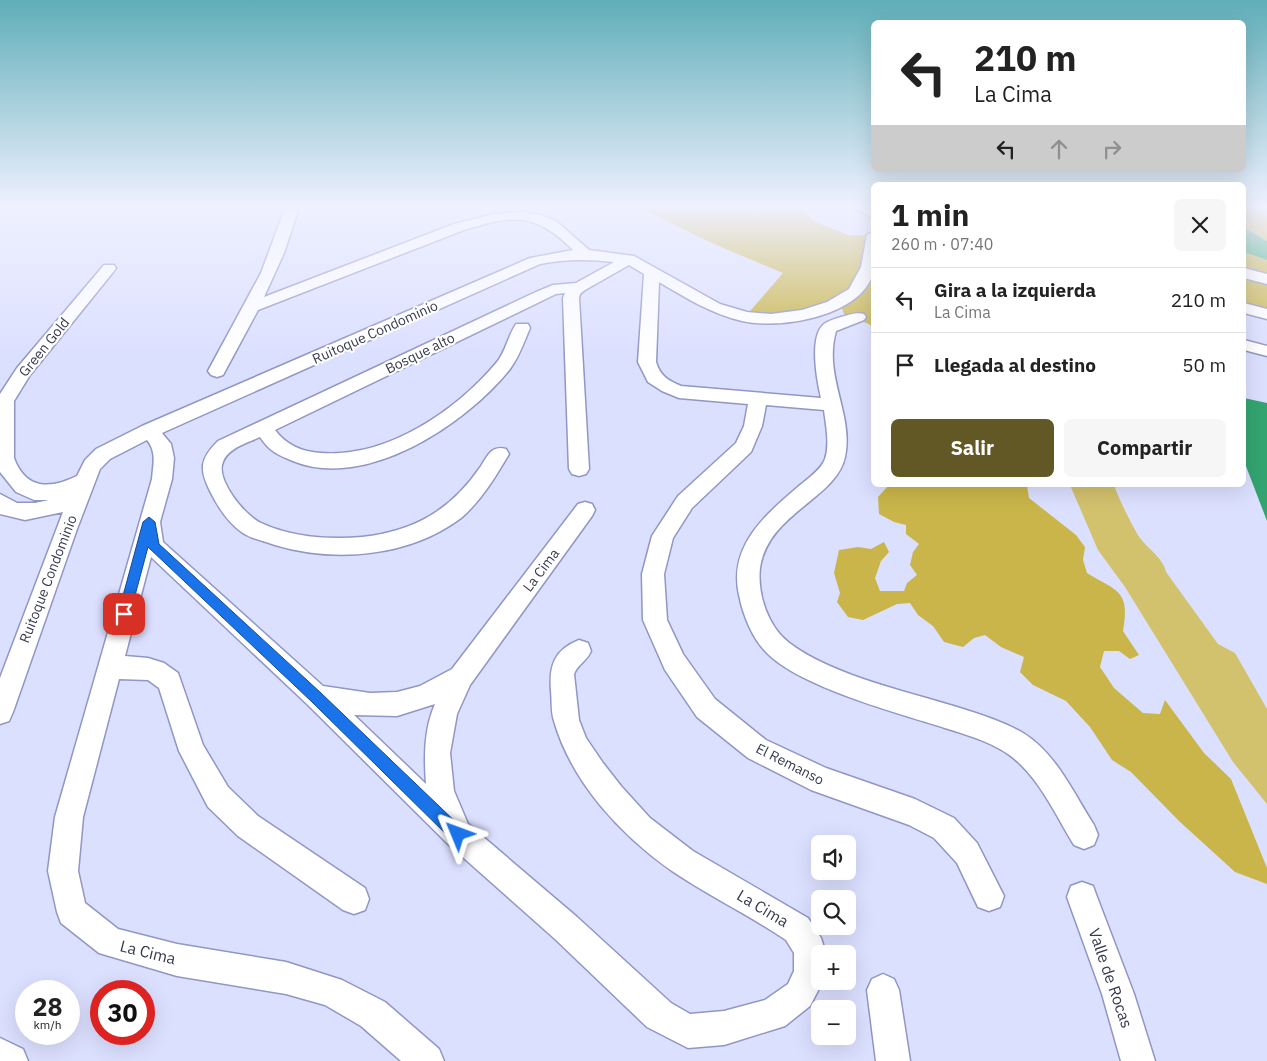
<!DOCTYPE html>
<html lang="es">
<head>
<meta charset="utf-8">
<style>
	:root { --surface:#fff; --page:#f6f6f6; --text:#222; --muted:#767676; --line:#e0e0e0; --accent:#625825 }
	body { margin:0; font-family:"IBM Plex Sans",sans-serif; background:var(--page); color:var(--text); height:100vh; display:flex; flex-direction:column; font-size:19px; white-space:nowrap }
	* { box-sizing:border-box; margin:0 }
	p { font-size:16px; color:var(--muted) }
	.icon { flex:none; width:28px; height:28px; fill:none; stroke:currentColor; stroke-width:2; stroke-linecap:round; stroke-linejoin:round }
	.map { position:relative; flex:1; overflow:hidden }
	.details { position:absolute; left:871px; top:182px; width:375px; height:305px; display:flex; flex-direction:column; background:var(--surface); border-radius:8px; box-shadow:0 5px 20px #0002 }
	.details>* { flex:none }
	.banner { position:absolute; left:871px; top:20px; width:375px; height:152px; border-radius:8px; box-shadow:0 5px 20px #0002; background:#fff; color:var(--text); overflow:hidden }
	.controls { position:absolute; left:811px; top:835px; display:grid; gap:10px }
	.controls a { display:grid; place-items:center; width:45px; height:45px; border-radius:8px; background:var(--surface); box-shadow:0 5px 20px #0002; font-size:25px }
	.speed { position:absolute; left:15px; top:980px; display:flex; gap:10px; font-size:25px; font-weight:700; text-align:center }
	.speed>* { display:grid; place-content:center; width:65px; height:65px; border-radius:50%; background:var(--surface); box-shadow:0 5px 20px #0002; line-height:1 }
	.speed small { font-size:12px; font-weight:400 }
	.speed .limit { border:8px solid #d22; background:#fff; color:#111 }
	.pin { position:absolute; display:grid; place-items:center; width:42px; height:42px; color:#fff; margin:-21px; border-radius:10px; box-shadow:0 2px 8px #0006 }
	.me { position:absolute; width:55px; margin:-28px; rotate:314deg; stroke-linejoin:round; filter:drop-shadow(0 0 4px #0008) }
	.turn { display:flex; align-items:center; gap:18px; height:105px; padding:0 20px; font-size:22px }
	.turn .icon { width:65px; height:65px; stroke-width:2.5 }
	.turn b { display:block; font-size:35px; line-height:42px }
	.lanes { display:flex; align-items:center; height:48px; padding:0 20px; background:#0003; justify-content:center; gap:25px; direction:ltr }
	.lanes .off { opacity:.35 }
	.round { display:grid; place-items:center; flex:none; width:52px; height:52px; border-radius:8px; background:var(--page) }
	.head { display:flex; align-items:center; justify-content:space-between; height:85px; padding:0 20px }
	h1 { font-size:30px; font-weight:700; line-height:38px }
	.primary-button { display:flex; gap:10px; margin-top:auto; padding:10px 20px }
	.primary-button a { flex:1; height:58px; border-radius:8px; background:var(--accent); color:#fff; font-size:20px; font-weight:700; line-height:58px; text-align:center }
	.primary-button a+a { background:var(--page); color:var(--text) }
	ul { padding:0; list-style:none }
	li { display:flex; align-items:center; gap:15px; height:65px; padding:0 20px; border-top:1px solid var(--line) }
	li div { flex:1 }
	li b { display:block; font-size:19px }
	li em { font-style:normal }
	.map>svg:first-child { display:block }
	.green { fill:#d2c16d }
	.forest { fill:#c9b549 }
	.water { fill:#33a46f }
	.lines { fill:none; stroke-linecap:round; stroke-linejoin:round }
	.minor-casing { stroke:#9096c5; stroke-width:3 }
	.minor { fill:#fff; fill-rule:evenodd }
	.route { fill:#1a73e8; stroke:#114b97 }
	.labels { text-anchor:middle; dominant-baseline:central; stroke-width:4.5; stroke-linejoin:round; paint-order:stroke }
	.street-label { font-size:14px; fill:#373a4e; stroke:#fff }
	.near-street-label { font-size:16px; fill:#373a4e; stroke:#fff }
</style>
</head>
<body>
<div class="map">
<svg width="1267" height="1061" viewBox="0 0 1267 1061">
	<rect width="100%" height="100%" fill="#dce0ff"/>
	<!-- green -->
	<path class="green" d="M1070,485H1114C1117,495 1134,530 1140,538C1149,550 1163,558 1166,572L1218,644L1235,653L1267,709V804L1233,762L1125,587L1098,550Z"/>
	<!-- forest -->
	<g class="forest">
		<path d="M637,207H753L754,211C770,210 784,207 801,207L813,221L848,235L873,236L855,292L805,315L745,317L783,273L714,244Z"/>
		<path d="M1244,207L1267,211V241L1244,228Z"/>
		<path d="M1244,252L1267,260V311L1244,304Z"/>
		<path d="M874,272V329L869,324L844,314L842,308L864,288Z"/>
		<path d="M889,485H1027L1029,498L1076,535L1085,547L1083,560L1087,573C1118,592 1130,590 1123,631L1139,655L1130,659L1119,651H1104L1100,667L1114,688L1143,713L1160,714L1165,700L1204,753L1231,779L1267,868V884L1235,872L1179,821L1131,772L1112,760L1090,727L1066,701L1033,685L1020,672L1024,657L1001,647L985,635L974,638L963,647L944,642L933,626L918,615L910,603L897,604L863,620L848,617L837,602L840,593L834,573L839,550L858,547L871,549L884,542L889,552L881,561L875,578L880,591H904L907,583L917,575L910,565L913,552L919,544L906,534V525L894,522L879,514L878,497Z"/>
	</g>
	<!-- water -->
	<g class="water">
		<path d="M1244,228L1267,241V260L1244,252Z"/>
		<path d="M1244,398L1267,403V521L1244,461Z"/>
	</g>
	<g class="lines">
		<defs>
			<g id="minor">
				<path d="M291,207L298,211L284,253L264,297L454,224L494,214L526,212L540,215L556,221L589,250L634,256L720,304L747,312L771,314L802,310L827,302L849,289L861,267L867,235L874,231C874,243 876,257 874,269C866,316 780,330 742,321C712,314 686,298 659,282L656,362C660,376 669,381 681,386L821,398C817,381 809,338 823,325C827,321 835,319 841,317C849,315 856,312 864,314L866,317L864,320L836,331C823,377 854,414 845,457C836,499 768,513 760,568C757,594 768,626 788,642C830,675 909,692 960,708C982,715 1004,722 1023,733C1056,753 1074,794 1094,825L1098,835L1094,845L1084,849L1074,845C1055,814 1038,775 1008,754C989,741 967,735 945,728C898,713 799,687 766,652C752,638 743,615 739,595C728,546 766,514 799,486C807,479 821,470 825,459C830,444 826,426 824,410L766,405L762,426L751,452L692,508L673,538L664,574L667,620L683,654L715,699L766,740L826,768L915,799L954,818L977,843L1004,896L1000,907L989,911L978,907L957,863L934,838L909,825L811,790L748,758L697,717L665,670L643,620L642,574L652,536L678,496L736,443L744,426L748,404L679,398L662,391L648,382L638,362L644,274L629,265L585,290L580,294L579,298L589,469L586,474L579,476L572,474L569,469L563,298L565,293L556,294L275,430C286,445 302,452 321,453C387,458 456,411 497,362C506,351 508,336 516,324H528L530,328C524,342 519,357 510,369C466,424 366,491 293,461C278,455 269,451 260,437C248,443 228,448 223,462C215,479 245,516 261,523C291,537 329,540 362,537C415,531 451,510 481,466C488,455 492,445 506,449L509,454C496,476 481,501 461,518C409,557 335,563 275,545C264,541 252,539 243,533C228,523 218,507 210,491C199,469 200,459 218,441L536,292L553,285L576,283L614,262C587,259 565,259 540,264L162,433L171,444L174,458L172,479L160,522L163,542L323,686L370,693L397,692L420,686L452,669L578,504L585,502L592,504L595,510L592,516L470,685L457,714L450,753L454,791L468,824L577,917L671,1003L690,1014L724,1011L765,1000L788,984L794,971V953L786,940C749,915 709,896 672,871C621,835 572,783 554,721C551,712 552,701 551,691C549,666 554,650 579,640L588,643L591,651C587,661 578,664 574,674L579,720L586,738L603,763L621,786L650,818L693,851L808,918L821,938L826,954H820V981H823L810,1006L785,1026L724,1045L688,1048L647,1027L555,939L448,844L308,705L151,557L125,656L148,658L164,663L178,673L203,745L228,787L258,816L365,888L369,899L365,910L354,914L343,910L238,836L208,807L179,751L159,688L148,680L119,679L83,817L78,871L85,903L118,929L177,944L286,962L342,980L385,1002L439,1049L444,1061H401L361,1026L325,1005L286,994L177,976L99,953L61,923L57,912L48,871L55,817L152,479C153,465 157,452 147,440L110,459L100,469L77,529L13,712L9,721L0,724V678L63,512L25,520L0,514V494L17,503H35L49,500H34L16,492L0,472V394L17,368L104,265H114L116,268L114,271L30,375L14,401V458C26,490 50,489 77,476L85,460L96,449L142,426L530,258L573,250C535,212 513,215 464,230L258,310L223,375L217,377L211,375L208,371L261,273L284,211ZM435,704C424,729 424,757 426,784L354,715L397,716Z"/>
				<path d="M854,207H870L874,209V219Z"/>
				<path d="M1244,268L1267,274V284L1244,278Z"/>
				<path d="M1244,303L1267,309V319L1244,313Z"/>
				<path d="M1244,340L1267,346V356L1244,350Z"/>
				<path d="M1082,882L1093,886L1097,897L1134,994L1155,1061H1121L1102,994L1067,897L1071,886Z"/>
				<path d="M883,974L894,979L899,990L910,1061H876L867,990L872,979Z"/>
				<path d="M0,1038L23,1049L28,1061H0Z"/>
			</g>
		</defs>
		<!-- minor casing -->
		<use href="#minor" class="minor-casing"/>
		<!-- minor -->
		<use href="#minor" class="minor"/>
	</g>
	<!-- sky -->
	<linearGradient id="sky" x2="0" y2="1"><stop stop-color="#5faeb8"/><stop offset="0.58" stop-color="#eff1ff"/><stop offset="1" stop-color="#eff1ff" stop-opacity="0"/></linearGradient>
	<rect width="1267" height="355" fill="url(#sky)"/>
	<!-- route -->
	<path class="route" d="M149,517L155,522L159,544L321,693L463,829L465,834L463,840L458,842L452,840L312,702L148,547L130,614L129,618L124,619L120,618L118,614L143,522Z"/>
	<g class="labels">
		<!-- street labels -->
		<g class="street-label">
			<text transform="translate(375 332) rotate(-24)">Ruitoque Condominio</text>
			<text transform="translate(44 347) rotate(-51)">Green Gold</text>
			<text transform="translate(420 353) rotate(-26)">Bosque alto</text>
			<text transform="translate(541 570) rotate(-53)">La Cima</text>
			<text transform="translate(48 579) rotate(-69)">Ruitoque Condominio</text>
			<text transform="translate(790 764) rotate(27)">El Remanso</text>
		</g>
		<!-- near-street labels -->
		<g class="near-street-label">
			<text transform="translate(763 908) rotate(31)">La Cima</text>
			<text transform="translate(148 952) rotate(14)">La Cima</text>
			<text transform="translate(1111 978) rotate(71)">Valle de Rocas</text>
		</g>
	</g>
</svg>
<div class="controls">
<a><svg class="icon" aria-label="sound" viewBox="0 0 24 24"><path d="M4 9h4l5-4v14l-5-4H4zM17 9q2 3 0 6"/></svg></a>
<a><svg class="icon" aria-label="search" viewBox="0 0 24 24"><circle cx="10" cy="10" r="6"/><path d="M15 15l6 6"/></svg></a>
<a>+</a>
<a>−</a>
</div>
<div class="speed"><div>28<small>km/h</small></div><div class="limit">30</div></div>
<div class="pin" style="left:124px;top:614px;background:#d93025"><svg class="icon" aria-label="arrive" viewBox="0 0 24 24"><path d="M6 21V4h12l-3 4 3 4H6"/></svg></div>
<svg class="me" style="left:458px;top:834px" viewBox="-20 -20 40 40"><path d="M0-17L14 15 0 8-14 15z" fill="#1a73e8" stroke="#fff" stroke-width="4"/></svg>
<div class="banner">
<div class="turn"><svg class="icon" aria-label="left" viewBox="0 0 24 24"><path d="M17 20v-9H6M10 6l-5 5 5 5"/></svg><div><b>210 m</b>La Cima</div></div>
<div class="lanes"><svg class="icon" aria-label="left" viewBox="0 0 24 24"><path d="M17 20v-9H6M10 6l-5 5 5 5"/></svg><svg class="icon off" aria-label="ahead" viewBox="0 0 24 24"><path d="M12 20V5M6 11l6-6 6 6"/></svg><svg class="icon off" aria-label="right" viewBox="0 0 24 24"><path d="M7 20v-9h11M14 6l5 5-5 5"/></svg></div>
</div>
<section class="details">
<div class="head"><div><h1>1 min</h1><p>260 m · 07:40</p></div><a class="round"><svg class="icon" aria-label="close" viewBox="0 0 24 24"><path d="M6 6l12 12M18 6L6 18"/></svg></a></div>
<ul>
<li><svg class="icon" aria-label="left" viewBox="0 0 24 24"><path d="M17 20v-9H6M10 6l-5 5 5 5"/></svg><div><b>Gira a la izquierda</b><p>La Cima</p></div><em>210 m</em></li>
<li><svg class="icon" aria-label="arrive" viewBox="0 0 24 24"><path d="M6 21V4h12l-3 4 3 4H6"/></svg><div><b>Llegada al destino</b></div><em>50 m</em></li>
</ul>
<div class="primary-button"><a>Salir</a><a>Compartir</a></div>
</section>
</div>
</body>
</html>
